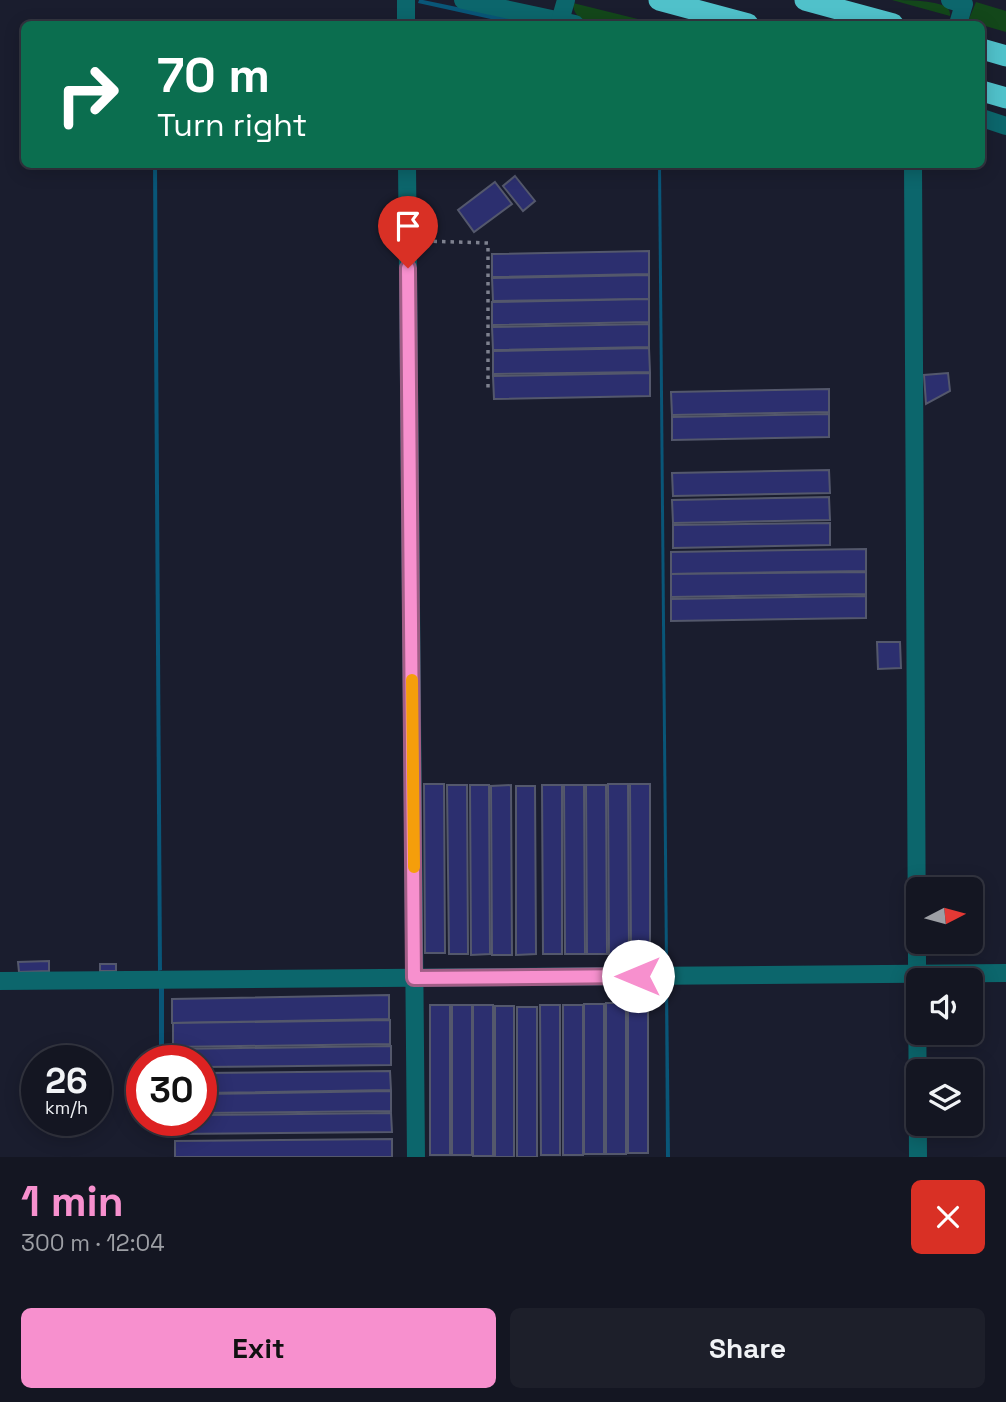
<!DOCTYPE html>
<html lang="en">
<head>
<meta charset="utf-8">
<style>
	:root { --surface:#141622; --page:#1d1f2a; --text:#f1f3f6; --muted:#9d9fa5; --line:#333540; --accent:#f790ce }
	body { margin:0; font-family:"Space Grotesk",sans-serif; background:var(--page); color:var(--text); height:100vh; display:flex; flex-direction:column; font-size:26px; white-space:nowrap }
	* { box-sizing:border-box; margin:0 }
	p { font-size:23px; color:var(--muted) }
	.icon { flex:none; width:38px; height:38px; fill:none; stroke:currentColor; stroke-width:2; stroke-linecap:round; stroke-linejoin:round }
	.map { position:relative; height:1157px; overflow:hidden }
	.drawer { display:flex; flex-direction:column; background:var(--surface); flex:1 }
	.drawer>* { flex:none }
	.top-card { position:absolute; left:21px; top:21px; width:964px; height:147px; border-radius:10px; box-shadow:0 4px 18px #0003,0 0 0 2px var(--line); background:#0b6e4f; color:#fff; overflow:hidden }
	.needle { width:46px; rotate:84deg }
	.buttons { position:absolute; left:906px; top:877px; display:grid; gap:14px }
	.buttons a { display:grid; place-items:center; width:77px; height:77px; border-radius:10px; background:var(--surface); box-shadow:0 4px 18px #0003,0 0 0 2px var(--line); font-size:35px }
	.speed { position:absolute; left:21px; top:1045px; display:flex; gap:14px; font-size:35px; font-weight:700; text-align:center }
	.speed>* { display:grid; place-content:center; width:91px; height:91px; border-radius:50%; background:var(--surface); box-shadow:0 4px 18px #0003,0 0 0 2px var(--line); line-height:1 }
	.speed small { font-size:18px; font-weight:400 }
	.speed .limit { border:10px solid #d22; background:#fff; color:#111 }
	.pin { position:absolute; display:grid; place-items:center; width:60px; height:60px; color:#fff; margin:-72px -30px; border-radius:50% 50% 50% 0; rotate:-45deg; box-shadow:0 0 7px #0007 }
	.pin .icon { rotate:45deg }
	.me { position:absolute; width:77px; margin:-38px; rotate:270deg; stroke-linejoin:round; filter:drop-shadow(0 0 5px #0008) }
	.turn { display:flex; align-items:center; gap:24px; height:147px; padding:0 21px; font-size:32px }
	.turn .icon { width:91px; height:91px; stroke-width:2.5 }
	.turn b { display:block; font-size:49px; line-height:60px }
	.round { display:grid; place-items:center; flex:none; width:74px; height:74px; border-radius:10px; background:var(--page) }
	.summary { display:flex; align-items:center; justify-content:space-between; height:119px; padding:0 21px }
	h1 { font-size:42px; font-weight:600; line-height:52px; color:var(--accent) }
	.cta { display:flex; gap:14px; margin-top:auto; padding:14px 21px }
	.cta a { flex:1; height:80px; border-radius:10px; background:var(--accent); color:#111; font-size:28px; font-weight:600; line-height:80px; text-align:center }
	.cta a+a { background:var(--page); color:var(--text) }
	.map>svg:first-child { display:block }
	.green { fill:#13471a }
	.water { fill:#095678 }
	.building { fill:#2c2f6f; stroke:#54586c; stroke-width:2 }
	.lines { fill:none; stroke-linecap:round; stroke-linejoin:round }
	.path { stroke:#7e818f; stroke-width:3.5; stroke-dasharray:3.5 5; stroke-linecap:butt }
	.street { stroke:#0c666c; stroke-width:18 }
	.highway { stroke:#50c1ca; stroke-width:21 }
	.route-casing { stroke:#a15e86; stroke-width:18 }
	.route { stroke:#f790ce; stroke-width:12 }
	.slow { stroke:#f59e0b; stroke-width:12 }
</style>
</head>
<body>
<div class="map">
<svg width="1006" height="1157" viewBox="0 0 1006 1157">
	<rect width="100%" height="100%" fill="#1a1d2e"/>
	<!-- green -->
	<g class="green">
		<path d="M892,0C903,0 944,0 949,10C950,12 950,14 950,16Z"/>
		<path d="M976,2L1006,11V32L968,21Z"/>
		<path d="M573,3L658,24C640,24 594,30 580,18C575,14 573,9 573,3Z"/>
	</g>
	<!-- water -->
	<g class="water">
		<path d="M419,0H423L539,24H513L418,3Z"/>
		<path d="M153,165H157L162,970L158,971Z"/>
		<path d="M658,165H661L668,966H665Z"/>
		<path d="M668,985L670,1157H666L665,986Z"/>
		<rect x="159" y="987" width="5" height="73"/>
	</g>
	<!-- building -->
	<g class="building">
		<path d="M515,176L535,201L523,211L503,186Z"/>
		<path d="M495,182L512,204L474,232L458,210Z"/>
		<path d="M649,251V274L492,277V254Z"/>
		<path d="M649,275V299L493,301L492,278Z"/>
		<path d="M649,299V322L492,325V302Z"/>
		<path d="M649,324V347L493,350L492,327Z"/>
		<path d="M649,348L650,372L493,374V351Z"/>
		<path d="M650,373V396L494,399L493,376Z"/>
		<path d="M948,373L950,391L926,404L924,375Z"/>
		<path d="M829,389V412L672,415L671,392Z"/>
		<path d="M829,414V437L672,440V417Z"/>
		<path d="M829,470L830,493L673,496L672,473Z"/>
		<path d="M829,497L830,520L673,523L672,500Z"/>
		<path d="M830,523V545L673,548V525Z"/>
		<path d="M866,549V571L671,574V552Z"/>
		<path d="M866,572V594L671,597V574Z"/>
		<path d="M866,596V618L671,621V599Z"/>
		<path d="M877,642H900L901,668L878,669Z"/>
		<path d="M424,784H444L445,953H425Z"/>
		<path d="M608,784H628L629,953L609,954Z"/>
		<path d="M630,784H650V953H631Z"/>
		<path d="M447,785H467L468,954H449Z"/>
		<path d="M470,785H489L490,954L471,955Z"/>
		<path d="M511,785L512,955H492L491,786Z"/>
		<path d="M542,785H562V954H543Z"/>
		<path d="M564,785H584L585,954H565Z"/>
		<path d="M586,785H606L607,954H587Z"/>
		<path d="M516,786H535L536,954L516,955Z"/>
		<path d="M49,961V971L19,972L18,962Z"/>
		<rect x="100" y="964" width="16" height="7"/>
		<path d="M389,995V1019L172,1023V999Z"/>
		<rect x="606" y="1003" width="20" height="151"/>
		<rect x="628" y="1003" width="20" height="150"/>
		<rect x="584" y="1004" width="20" height="150"/>
		<rect x="430" y="1005" width="20" height="150"/>
		<rect x="452" y="1005" width="20" height="150"/>
		<rect x="473" y="1005" width="20" height="151"/>
		<path d="M540,1005H560V1155H541Z"/>
		<rect x="563" y="1005" width="20" height="150"/>
		<rect x="495" y="1006" width="19" height="151"/>
		<rect x="517" y="1007" width="20" height="150"/>
		<path d="M390,1020V1044L173,1047V1023Z"/>
		<path d="M391,1046V1065L201,1067V1060H174V1049Z"/>
		<path d="M390,1071L391,1090L201,1093V1073Z"/>
		<path d="M391,1091V1111L201,1113V1094Z"/>
		<path d="M391,1113L392,1132L175,1134V1120H201V1115Z"/>
		<path d="M392,1139V1157H175V1141Z"/>
	</g>
	<g class="lines">
		<!-- path -->
		<path class="path" d="M425,241L488,243V392"/>
		<!-- street -->
		<g class="street">
			<path d="M406,0V24"/>
			<path d="M463,0L575,24"/>
			<path d="M950,0L964,4L958,24"/>
			<path d="M560,21L566,0"/>
			<path d="M982,118L1006,126"/>
			<path d="M407,164L416,1157"/>
			<path d="M913,164L918,1157"/>
			<path d="M0,981L1006,973"/>
		</g>
		<!-- highway -->
		<g class="highway">
			<path d="M659,0L748,24"/>
			<path d="M805,0L893,24"/>
			<path d="M982,49L1006,56"/>
			<path d="M982,91L1006,98"/>
		</g>
	</g>
	<g class="lines">
		<defs>
			<path id="route" d="M408,268L414,978L638,976"/>
		</defs>
		<!-- route casing -->
		<use href="#route" class="route-casing"/>
		<!-- route -->
		<use href="#route" class="route"/>
		<!-- slow -->
		<path class="slow" d="M412,680L414,867"/>
	</g>
</svg>
<div class="buttons">
<a><svg class="needle" viewBox="-14 -14 28 28"><path d="M0-13l5 13h-10z" fill="#e53935"/><path d="M0 13l5-13h-10z" fill="#9d9fa5"/></svg></a>
<a><svg class="icon" aria-label="sound" viewBox="0 0 24 24"><path d="M4 9h4l5-4v14l-5-4H4zM17 9q2 3 0 6"/></svg></a>
<a><svg class="icon" aria-label="layers" viewBox="0 0 24 24"><path d="M12 4l9 5-9 5-9-5zM3 14l9 5 9-5"/></svg></a>
</div>
<div class="speed"><div>26<small>km/h</small></div><div class="limit">30</div></div>
<div class="pin" style="left:408px;top:268px;background:#d93025"><svg class="icon" aria-label="arrive" viewBox="0 0 24 24"><path d="M6 21V4h12l-3 4 3 4H6"/></svg></div>
<svg class="me" style="left:638px;top:976px" viewBox="-20 -20 40 40"><circle r="19" fill="#fff"/><path d="M0-13L10 11 0 6-10 11z" fill="#f790ce"/></svg>
<div class="top-card">
<div class="turn"><svg class="icon" aria-label="right" viewBox="0 0 24 24"><path d="M7 20v-9h11M14 6l5 5-5 5"/></svg><div><b>70 m</b>Turn right</div></div>
</div>
</div>
<section class="drawer">
<div class="summary"><div><h1>1 min</h1><p>300 m · 12:04</p></div><a class="round" style="background:#d93025;color:#fff"><svg class="icon" aria-label="close" viewBox="0 0 24 24"><path d="M6 6l12 12M18 6L6 18"/></svg></a></div>
<div class="cta"><a>Exit</a><a>Share</a></div>
</section>
</body>
</html>
